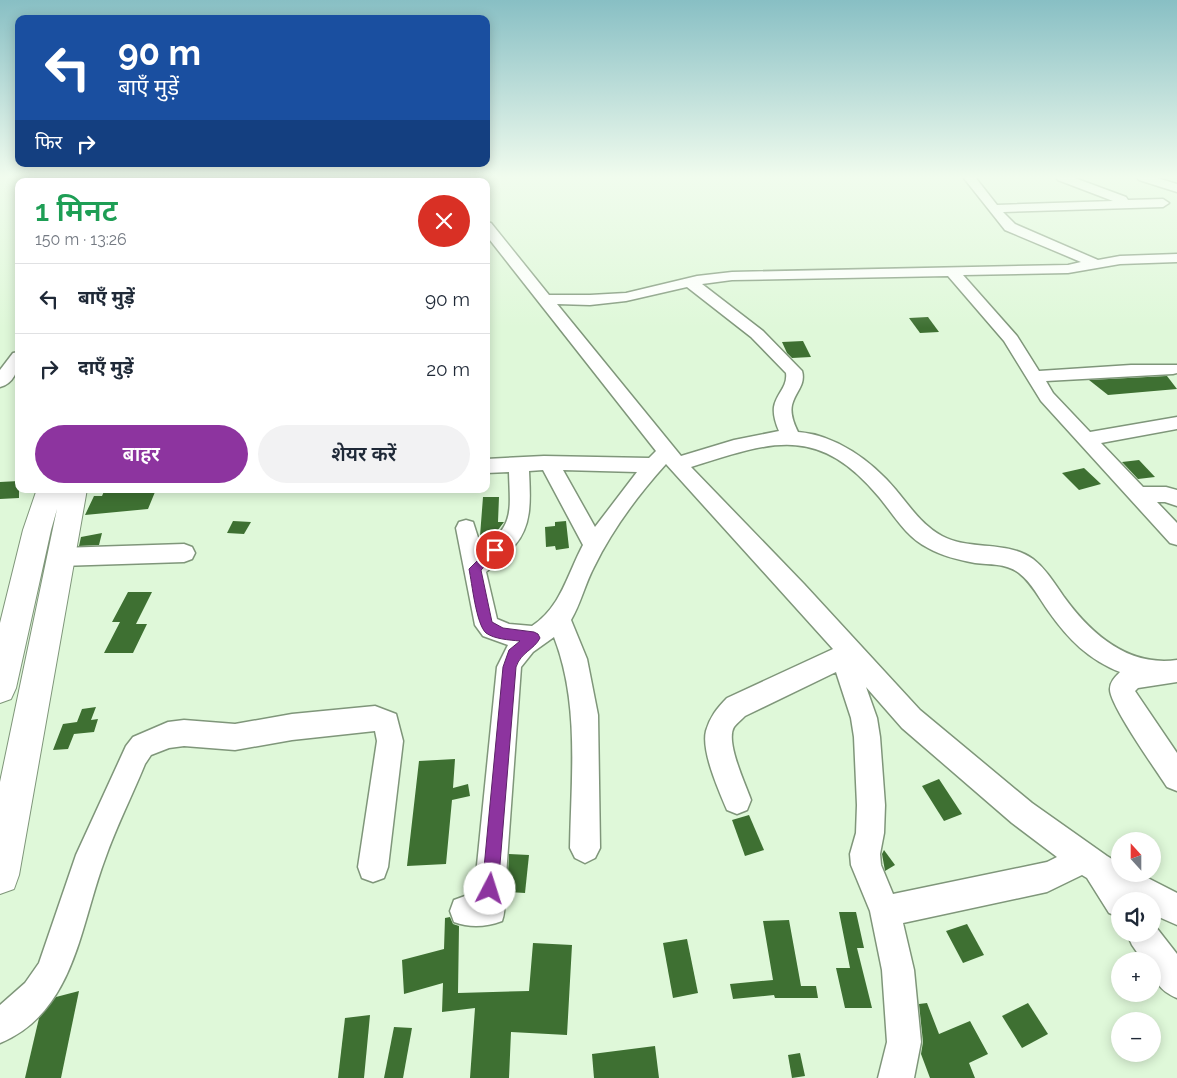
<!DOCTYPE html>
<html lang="hi">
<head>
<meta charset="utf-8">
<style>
	:root { --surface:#fff; --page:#f2f2f3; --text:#1f2937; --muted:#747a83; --line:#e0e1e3; --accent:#8d349f }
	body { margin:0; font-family:Raleway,"Noto Sans Devanagari",sans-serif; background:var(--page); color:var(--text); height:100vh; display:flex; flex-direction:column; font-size:19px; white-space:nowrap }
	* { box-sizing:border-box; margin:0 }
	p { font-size:16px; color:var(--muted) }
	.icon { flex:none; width:28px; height:28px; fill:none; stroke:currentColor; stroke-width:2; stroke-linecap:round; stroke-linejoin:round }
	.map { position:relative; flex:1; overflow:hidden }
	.side { position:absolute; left:15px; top:178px; width:475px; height:315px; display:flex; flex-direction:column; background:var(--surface); border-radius:10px; box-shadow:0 2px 12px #0003 }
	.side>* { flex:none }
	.banner { position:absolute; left:15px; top:15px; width:475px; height:152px; border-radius:10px; box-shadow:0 2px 12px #0003; background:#1a4fa0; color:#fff; overflow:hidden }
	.needle { width:32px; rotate:339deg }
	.buttons { position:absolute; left:1111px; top:832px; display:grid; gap:10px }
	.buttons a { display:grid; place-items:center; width:50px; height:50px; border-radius:50%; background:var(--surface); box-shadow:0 2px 12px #0003; font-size:25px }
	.pin { position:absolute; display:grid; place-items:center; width:42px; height:42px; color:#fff; margin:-21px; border:2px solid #fff; border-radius:50%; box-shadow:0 1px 5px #0007 }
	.me { position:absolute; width:55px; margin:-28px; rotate:5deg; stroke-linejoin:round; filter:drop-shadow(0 0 4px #0008) }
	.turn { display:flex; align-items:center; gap:18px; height:105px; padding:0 20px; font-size:22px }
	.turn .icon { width:65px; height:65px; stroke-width:2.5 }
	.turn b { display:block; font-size:35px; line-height:42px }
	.then { display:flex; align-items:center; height:48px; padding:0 20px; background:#0003; gap:10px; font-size:19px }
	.round { display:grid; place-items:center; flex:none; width:52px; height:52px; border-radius:26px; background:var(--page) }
	.head { display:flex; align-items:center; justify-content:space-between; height:85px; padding:0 20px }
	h1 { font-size:30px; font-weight:600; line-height:38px; color:#1e9e55 }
	.primary-button { display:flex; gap:10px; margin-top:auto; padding:10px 20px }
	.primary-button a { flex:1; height:58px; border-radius:30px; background:var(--accent); color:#fff; font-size:20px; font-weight:600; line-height:58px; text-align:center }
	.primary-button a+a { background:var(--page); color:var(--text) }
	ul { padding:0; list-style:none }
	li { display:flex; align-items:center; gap:15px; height:70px; padding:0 20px; border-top:1px solid var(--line) }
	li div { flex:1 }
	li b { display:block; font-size:19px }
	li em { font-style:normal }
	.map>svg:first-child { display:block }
	.building { fill:#3e7032 }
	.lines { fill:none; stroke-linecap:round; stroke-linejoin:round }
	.minor-casing { stroke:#7f967a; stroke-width:3 }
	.highway-casing { stroke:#7f967a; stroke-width:2 }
	.minor { fill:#fff; fill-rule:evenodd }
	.highway { fill:#fff; fill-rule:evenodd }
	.route { fill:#8d349f; stroke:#5c2267 }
</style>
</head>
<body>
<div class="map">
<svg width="1177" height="1078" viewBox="0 0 1177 1078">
	<rect width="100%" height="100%" fill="#dff8d9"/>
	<!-- building -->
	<g class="building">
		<path d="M928,317L939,332L920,333L909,318Z"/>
		<path d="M803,341L811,357L792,358L787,353L782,342Z"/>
		<path d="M1167,376L1177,389L1108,395L1089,380Z"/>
		<path d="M1139,460L1155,477L1138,479L1122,462Z"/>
		<path d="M1084,468L1101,484L1079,490L1062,473Z"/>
		<path d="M19,481V498L0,499V482Z"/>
		<path d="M105,489H147L145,493L155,492L148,509L85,515L94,496H102Z"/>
		<path d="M483,497H499L498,522H504L491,539L481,540L480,536Z"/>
		<path d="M233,521L251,522L244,534L227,533Z"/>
		<path d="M566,521L569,548L556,550L555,546L546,547L545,527L555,526V522Z"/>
		<path d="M102,533L99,545L79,546L81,537Z"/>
		<path d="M128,592H152L136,624H147L133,653H104L120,622H112Z"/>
		<path d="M96,707L91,720L98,719L94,732L74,734L68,749L53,750L63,724L77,722L82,709Z"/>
		<path d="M455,759L453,788L468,784L470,796L452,800L446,864L407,866L419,761Z"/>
		<path d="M939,779L962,814L944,821L922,786Z"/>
		<path d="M749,815L764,850L745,856L732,820Z"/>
		<path d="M884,850L895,865L885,871L882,854Z"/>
		<path d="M509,854L529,855L525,893L507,892Z"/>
		<path d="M839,912H856L864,948H857L872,1008H845L836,968H850Z"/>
		<path d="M450,917L453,924L459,926L458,993L529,991L533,943L572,945L567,1035L511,1032L509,1078H470L475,1008L442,1012L443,983L404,994L402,960L444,949L445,918Z"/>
		<path d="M789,920L801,986H816L818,998H775L774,995L733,999L730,984L773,980L763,921Z"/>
		<path d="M967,924L984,955L963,963L946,931Z"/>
		<path d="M687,939L698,993L673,998L663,943Z"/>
		<path d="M79,991L61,1078H25L39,1018L56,997Z"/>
		<path d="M927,1003L939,1034L970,1021L988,1054L969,1063L975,1078H930L921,1054L923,1042L919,1004Z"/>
		<path d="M1028,1003L1048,1034L1022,1048L1002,1016Z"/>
		<path d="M370,1015L364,1078H338L345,1018Z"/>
		<path d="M394,1027L412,1028L403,1078H384Z"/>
		<path d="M655,1046L659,1078H594L592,1054Z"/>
		<path d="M800,1053L805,1076L792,1078L788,1055Z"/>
	</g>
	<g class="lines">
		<defs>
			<g id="minor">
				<path d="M441,177H453L456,181H444Z"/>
				<path d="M461,177H474L478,181H465Z"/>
				<path d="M963,177H975L997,205L1113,201L1058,180L1056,177H1072L1126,197L1128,200L1163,199L1169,203L1163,207L1003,212L1015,224L1098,260L1120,256L1177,254V262L1120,264L1068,273L963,275L1017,336L1039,371L1131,365H1177V373L1173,374L1046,381L1053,393L1090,432L1177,417V429L1101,443L1143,487H1166L1177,490V506L1165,502H1157L1177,523V545L1170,543L1041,401L1004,341L948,276L732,280L702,284L763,331L802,371C806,385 795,392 792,405C790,414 794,424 798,432C836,435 872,461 896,490C910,507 922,525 942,536C970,551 1007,540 1033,559C1046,569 1055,584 1064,597C1091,634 1128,667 1177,660V682L1138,688L1135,691L1177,753V791L1167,787C1156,770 1109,704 1110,689C1110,682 1115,677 1120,672C1089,660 1068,639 1049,612C1039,598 1032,583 1019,573C1006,563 990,565 975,563C959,560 942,556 928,548C906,537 894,515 879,497C817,423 771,442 691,467L804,584L920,710L1032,803L1107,856L1120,864V874H1140L1177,893V925L1152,914V901H1120V917L1109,913L1087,878L1082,875L1047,892L903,923L914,970L921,1042L914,1078H878L887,1042L882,970L870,911L851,865L850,854L856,833L857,805L854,737L851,718L836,672L745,716C742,719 737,723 734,727C725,742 746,785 751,800L747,810L737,814L727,810C719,791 701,751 706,731C710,717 717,708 727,698L833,649L666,464C638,495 612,530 594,567C585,584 581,603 571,620L587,659L598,715L600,848L595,858L585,863L575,858L570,848C571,778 580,704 554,637L533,652L521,667L505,889C504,901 506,910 502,921C486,927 470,928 454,922L450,911L454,900L465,896L474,895L497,667L508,645L483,636L475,625L456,528L459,522L466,520L473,522L482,550C515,524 510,511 509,472L486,473V459L544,456L649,458L656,451L486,235V222L491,223L549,295H590L626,293L697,276L732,272L1068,265L1081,262L1005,230ZM687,287L751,337L786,373C788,387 776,394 774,407C773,415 776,424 779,431L734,440L681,456L557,304L590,305L626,301ZM543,470L583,545C567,575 561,607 532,626L509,624L497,619L486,572C496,563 507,555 515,545C533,524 530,497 529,471ZM563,470L637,472L595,527ZM866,687L902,728L1012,823L1057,857L1047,862L893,894L881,865L880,854L884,833L885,805L880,737L877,718Z"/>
				<path d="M1137,177H1154L1177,184V192L1139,180Z"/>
				<path d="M19,352C19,366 16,383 0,387V370L13,353Z"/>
				<path d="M184,544L192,547L195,553L192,559L184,562L60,566L52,563L49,557L52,551L60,548Z"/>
				<path d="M375,706L396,714L403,741L388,867L384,878L373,882L362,878L358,867L377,741L375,731L292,740L235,750L184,746L169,748L151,755L145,764C132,796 116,827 105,859C80,925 75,1012 0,1043V1005L25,983L39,963L76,855L126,746L133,737L168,722L184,720L235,724L292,714Z"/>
				<path d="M1152,922L1177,954V998C1160,991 1152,980 1152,961H1143L1132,945L1127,934H1152Z"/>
			</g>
			<g id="highway">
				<path d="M147,177H164L160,181H144Z"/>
				<path d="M37,489H87L19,875L14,889L0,894V782L57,509L51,530L16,688L11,699L0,703V623L23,530Z"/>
			</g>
		</defs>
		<!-- minor casing -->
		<use href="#minor" class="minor-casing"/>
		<!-- highway casing -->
		<use href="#highway" class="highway-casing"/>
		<!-- minor -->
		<use href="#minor" class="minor"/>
		<!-- highway -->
		<use href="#highway" class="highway"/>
	</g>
	<!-- sky -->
	<linearGradient id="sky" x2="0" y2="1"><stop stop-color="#88bfc4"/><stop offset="0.54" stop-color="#f1fcee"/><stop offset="1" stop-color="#f1fcee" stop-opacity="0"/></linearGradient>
	<rect width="1177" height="328" fill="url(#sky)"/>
	<!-- route -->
	<path class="route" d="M495,545L499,547L501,550L499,553L481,570L492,622L503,628L534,632L538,634L540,638C534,650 521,652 516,667L498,889L495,895L490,897L484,895L482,889L503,667L509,650L520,641C509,640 494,639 486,633C476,624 472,583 469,569L491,547Z"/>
</svg>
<div class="buttons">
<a><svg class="needle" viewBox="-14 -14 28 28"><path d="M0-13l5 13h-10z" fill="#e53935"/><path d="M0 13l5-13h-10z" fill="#747a83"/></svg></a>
<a><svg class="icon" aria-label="sound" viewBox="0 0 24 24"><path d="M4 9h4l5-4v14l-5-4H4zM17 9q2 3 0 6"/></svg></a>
<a>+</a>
<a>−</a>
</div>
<div class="pin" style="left:495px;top:550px;background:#d93025"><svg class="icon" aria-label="arrive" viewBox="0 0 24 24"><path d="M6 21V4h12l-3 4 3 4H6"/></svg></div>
<svg class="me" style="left:490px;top:889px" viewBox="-20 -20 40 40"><circle r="19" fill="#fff"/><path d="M0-13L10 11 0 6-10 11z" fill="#8d349f"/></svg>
<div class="banner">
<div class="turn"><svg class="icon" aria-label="left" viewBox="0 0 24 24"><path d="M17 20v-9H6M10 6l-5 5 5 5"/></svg><div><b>90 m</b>बाएँ मुड़ें</div></div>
<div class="then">फिर<svg class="icon" aria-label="right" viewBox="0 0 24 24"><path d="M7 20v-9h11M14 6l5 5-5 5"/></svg></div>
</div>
<section class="side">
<div class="head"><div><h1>1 मिनट</h1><p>150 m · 13:26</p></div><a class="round" style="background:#d93025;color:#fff"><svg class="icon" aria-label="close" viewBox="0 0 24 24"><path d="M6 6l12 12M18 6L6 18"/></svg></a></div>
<ul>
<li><svg class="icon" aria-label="left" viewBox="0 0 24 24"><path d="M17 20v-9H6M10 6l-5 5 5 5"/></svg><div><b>बाएँ मुड़ें</b></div><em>90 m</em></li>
<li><svg class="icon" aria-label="right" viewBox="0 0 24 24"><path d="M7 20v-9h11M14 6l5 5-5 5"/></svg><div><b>दाएँ मुड़ें</b></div><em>20 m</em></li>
</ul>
<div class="primary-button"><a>बाहर</a><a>शेयर करें</a></div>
</section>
</div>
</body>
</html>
